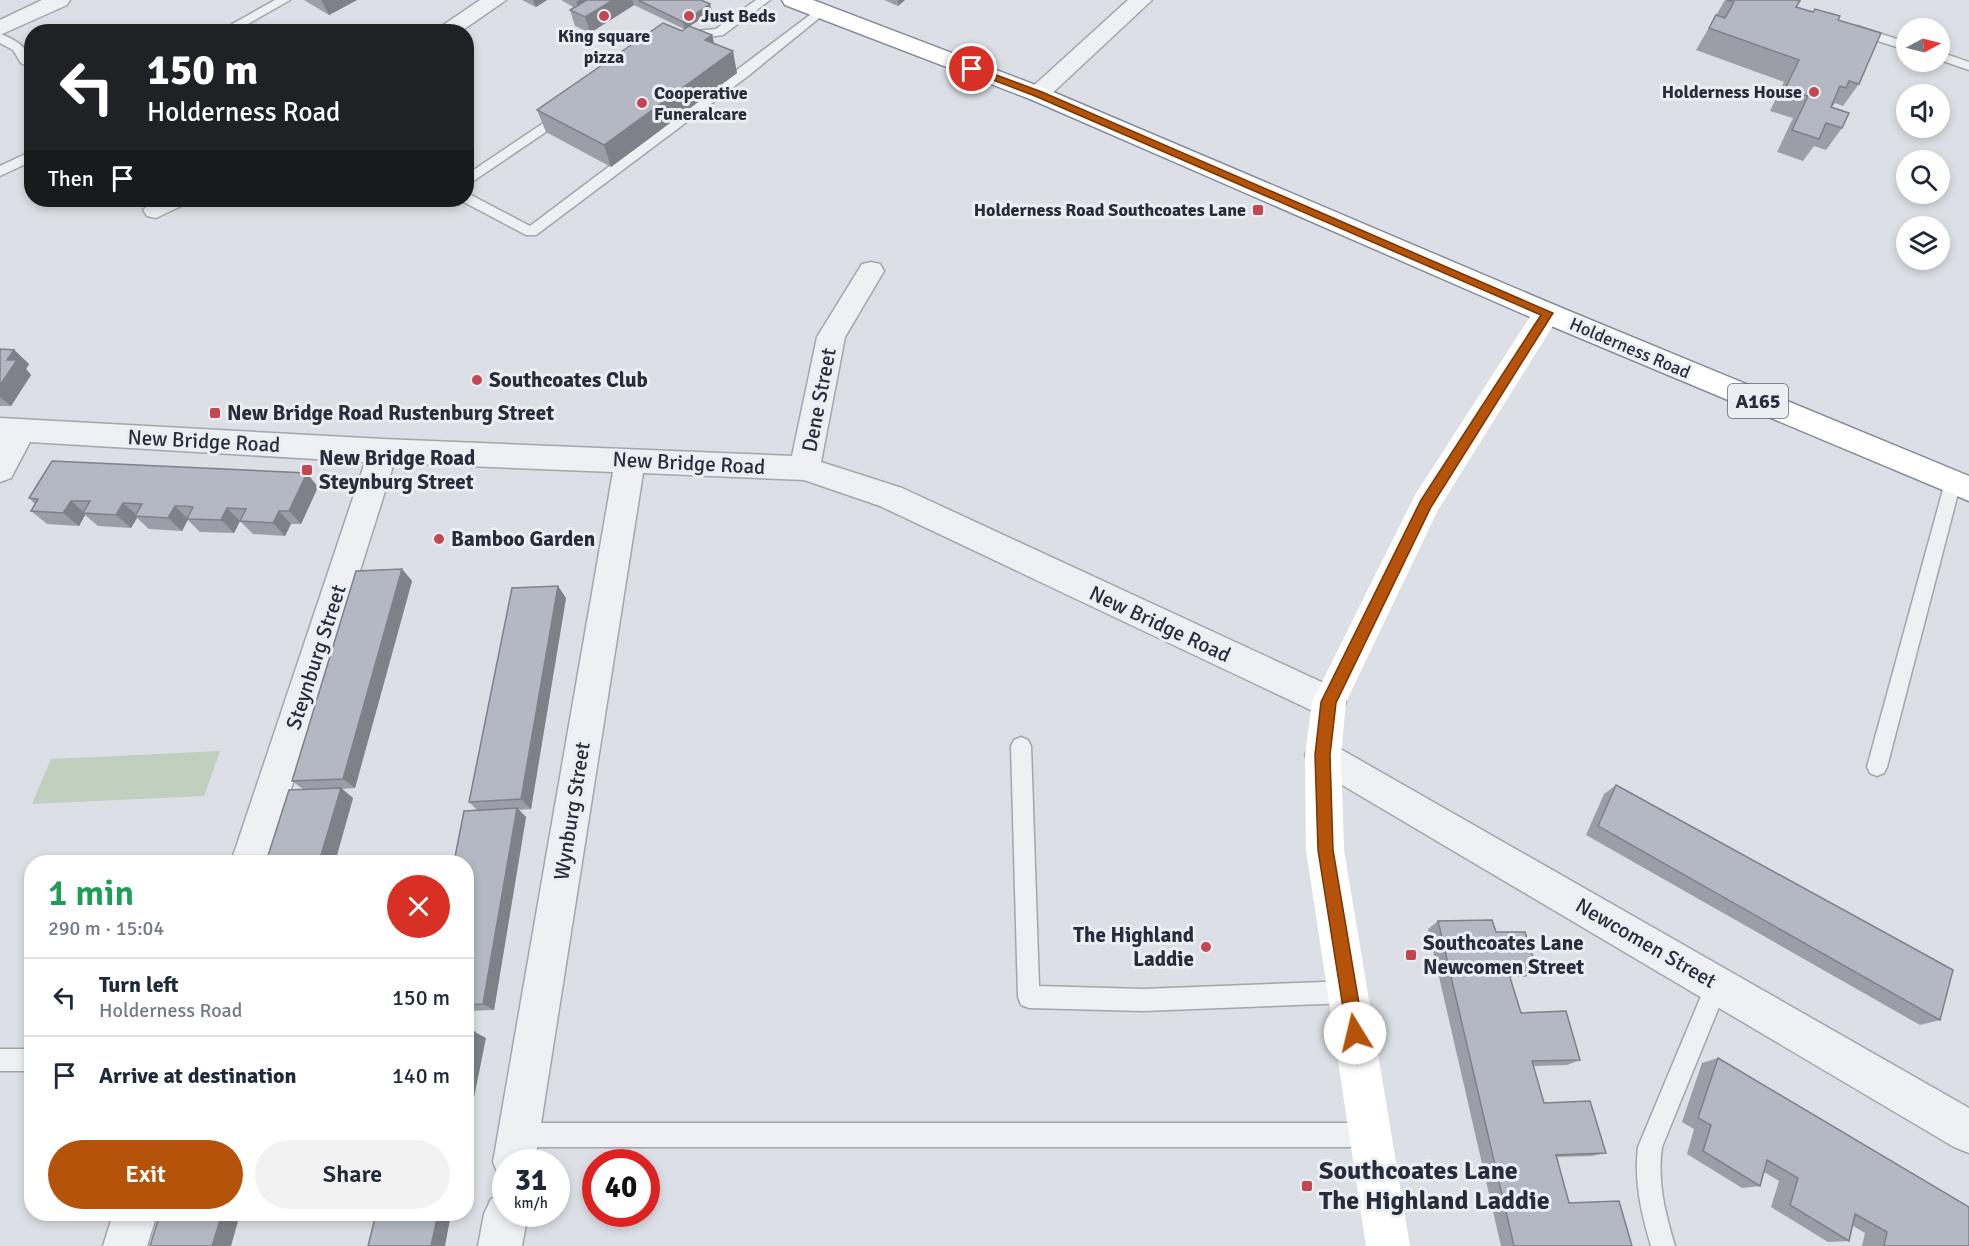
<!DOCTYPE html>
<html lang="en">
<head>
<meta charset="utf-8">
<style>
	:root { --surface:#fff; --page:#f2f2f3; --text:#1f2937; --muted:#747a83; --line:#e0e1e3; --accent:#b45309 }
	body { margin:0; font-family:Signika,sans-serif; background:var(--page); color:var(--text); height:100vh; display:flex; flex-direction:column; font-size:22px; white-space:nowrap }
	* { box-sizing:border-box; margin:0 }
	p { font-size:20px; color:var(--muted) }
	.icon { flex:none; width:33px; height:33px; fill:none; stroke:currentColor; stroke-width:2; stroke-linecap:round; stroke-linejoin:round }
	.map { position:relative; flex:1; overflow:hidden }
	.side { position:absolute; left:24px; top:855px; width:450px; height:366px; display:flex; flex-direction:column; background:var(--surface); border-radius:24px; box-shadow:0 3px 9px #0003 }
	.side>* { flex:none }
	.top-card { position:absolute; left:24px; top:24px; width:450px; height:183px; border-radius:24px; box-shadow:0 3px 9px #0003; background:#202124; color:#fff; overflow:hidden }
	.needle { width:39px; rotate:83deg }
	.tools { position:absolute; left:1896px; top:18px; display:grid; gap:12px }
	.tools a { display:grid; place-items:center; width:54px; height:54px; border-radius:50%; background:var(--surface); box-shadow:0 3px 9px #0003; font-size:30px }
	.speed { position:absolute; left:492px; top:1149px; display:flex; gap:12px; font-size:30px; font-weight:700; text-align:center }
	.speed>* { display:grid; place-content:center; width:78px; height:78px; border-radius:50%; background:var(--surface); box-shadow:0 3px 9px #0003; line-height:1 }
	.speed small { font-size:15px; font-weight:400 }
	.speed .limit { border:9px solid #d22; background:#fff; color:#111 }
	.pin { position:absolute; display:grid; place-items:center; width:51px; height:51px; color:#fff; margin:-26px; border:3px solid #fff; border-radius:50%; box-shadow:0 2px 6px #0007 }
	.me { position:absolute; width:66px; margin:-33px; rotate:351deg; stroke-linejoin:round; filter:drop-shadow(0 0 4px #0008) }
	.turn { display:flex; align-items:center; gap:21px; height:126px; padding:0 24px; font-size:27px }
	.turn .icon { width:78px; height:78px; stroke-width:2.5 }
	.turn b { display:block; font-size:42px; line-height:51px }
	.then { display:flex; align-items:center; height:57px; padding:0 24px; background:#0003; gap:12px; font-size:22px }
	.round { display:grid; place-items:center; flex:none; width:63px; height:63px; border-radius:32px; background:var(--page) }
	.summary { display:flex; align-items:center; justify-content:space-between; height:102px; padding:0 24px }
	h1 { font-size:36px; font-weight:600; line-height:45px; color:#1e9e55 }
	.button { display:flex; gap:12px; margin-top:auto; padding:12px 24px }
	.button a { flex:1; height:69px; border-radius:36px; background:var(--accent); color:#fff; font-size:24px; font-weight:600; line-height:69px; text-align:center }
	.button a+a { background:var(--page); color:var(--text) }
	ul { padding:0; list-style:none }
	li { display:flex; align-items:center; gap:18px; height:78px; padding:0 24px; border-top:2px solid var(--line) }
	li div { flex:1 }
	li b { display:block; font-size:22px }
	li em { font-style:normal }
	.map>svg:first-child { display:block }
	.green { fill:#c1cfbe }
	.lines { fill:none; stroke-linecap:round; stroke-linejoin:round }
	.lane-casing { stroke:#a2a6af; stroke-width:3 }
	.street-casing { stroke:#a2a6af; stroke-width:3 }
	.highway-casing { stroke:#848c9b; stroke-width:3 }
	.lane { fill:#eef0f4; fill-rule:evenodd }
	.street { fill:#eef0f4; fill-rule:evenodd }
	.secondary { fill:#fff; fill-rule:evenodd }
	.highway { fill:#fff; fill-rule:evenodd }
	.wall { fill:#9b9ea7 }
	.shaded-wall { fill:#7e8188 }
	.building { fill:#b4b8c2; stroke:#7e8188; stroke-width:1.5 }
	.route { fill:#b45309; stroke:#753606; stroke-width:1.5 }
	.poi-dot { fill:#c54653; stroke:#ebeef3; stroke-width:2 }
	.labels { text-anchor:middle; dominant-baseline:central; stroke-width:6; stroke-linejoin:round; paint-order:stroke }
	.far-poi-label { font-size:18px; font-weight:bold; fill:#272d3b; stroke:#ebeef3; text-anchor:start }
	.far-street-label { font-size:18px; fill:#272d3b; stroke:#ebeef3 }
	.shield { fill:#ebeef3; stroke:#626772; stroke-width:1.5 }
	.shield-label { font-size:20px; font-weight:bold; fill:#272d3b }
	.poi-label { font-size:21px; font-weight:bold; fill:#272d3b; stroke:#ebeef3; text-anchor:start }
	.street-label { font-size:21px; fill:#272d3b; stroke:#ebeef3 }
	.near-poi-label { font-size:26px; font-weight:bold; fill:#272d3b; stroke:#ebeef3; text-anchor:start }
</style>
</head>
<body>
<div class="map">
<svg width="1969" height="1246" viewBox="0 0 1969 1246">
	<rect width="100%" height="100%" fill="#dcdfe5"/>
	<!-- green -->
	<path class="green" d="M220,751L204,796L32,804L51,759Z"/>
	<g class="lines">
		<defs>
			<g id="lane">
				<path d="M275,0H290L234,32H218Z"/>
				<path d="M756,0H770L723,35L686,40L680,36L686,32L716,29Z"/>
				<path d="M819,8L825,12L823,15L748,76L536,235H526L460,200H466V194L471,195L530,226Z"/>
				<path d="M1857,26L1906,42V50L1853,33V27Z"/>
				<path d="M0,34C16,39 32,50 32,68L21,63L13,50L0,43Z"/>
				<path d="M1940,52L1969,62V70L1940,60Z"/>
				<path d="M563,110L569,114L568,117L466,186V175Z"/>
				<path d="M32,151V161L0,176V166Z"/>
				<path d="M1953,475L1959,477L1961,482L1887,767L1884,773L1877,776L1870,773L1867,767L1945,482L1947,477Z"/>
				<path d="M1021,737L1028,740L1031,746L1039,986L1143,989L1349,981L1357,984L1360,992L1357,1000L1349,1003L1143,1011L1029,1008L1021,1005L1018,997L1011,746L1014,740Z"/>
				<path d="M1717,974L1725,977L1728,985L1662,1147C1657,1181 1665,1213 1675,1246H1651C1641,1213 1634,1181 1638,1147L1709,977Z"/>
				<rect x="0" y="1049" width="32" height="22"/>
				<path d="M519,1123H1371L1379,1127L1383,1135L1379,1143L1371,1147H519L511,1143L507,1135L511,1127Z"/>
			</g>
			<g id="street">
				<path d="M42,0H70L67,5L0,35V20Z"/>
				<path d="M480,0H506L460,32H433Z"/>
				<path d="M1128,0H1152L1046,99H1030L1026,94L1030,89Z"/>
				<path d="M154,200H185L181,206L156,218L147,216L143,210Z"/>
				<path d="M871,262L880,264L884,271L845,337L821,462L902,488L1341,691L1346,702L1341,713L1329,717L1317,713L880,506L804,480L643,473L535,1162H506V1180L499,1177L493,1162L613,472L394,463L268,862H231L365,462L30,442L11,478L0,482V418L383,439L792,456L817,337L862,264Z"/>
				<path d="M1323,739L1969,1108V1153L1954,1147L1310,766L1305,755L1310,744Z"/>
				<path d="M506,1192V1214H528L522,1246H478L484,1214L491,1199Z"/>
				<path d="M113,1214H157L147,1246H103Z"/>
			</g>
			<path id="highway" d="M782,0H813L1046,89L1557,306L1969,476V501L1537,320L1030,99L785,5Z"/>
		</defs>
		<!-- lane casing -->
		<use href="#lane" class="lane-casing"/>
		<!-- street casing -->
		<use href="#street" class="street-casing"/>
		<!-- highway casing -->
		<use href="#highway" class="highway-casing"/>
		<!-- lane -->
		<use href="#lane" class="lane"/>
		<!-- street -->
		<use href="#street" class="street"/>
		<!-- secondary -->
		<path class="secondary" d="M1547,303L1557,306L1561,313L1438,510L1346,702L1341,755L1344,850L1410,1246H1366L1306,850L1305,755L1312,702L1415,495L1537,306Z"/>
		<!-- highway -->
		<use href="#highway" class="highway"/>
	</g>
	<!-- wall -->
	<g class="wall">
		<path d="M304,0H357L329,15Z"/>
		<path d="M522,0H547L536,7Z"/>
		<path d="M561,0H701L712,12L690,26L712,35L714,43L737,73L611,167L546,132L537,110L684,29L634,5L590,33L575,26L570,10L575,8Z"/>
		<path d="M884,0H905L898,6Z"/>
		<path d="M1725,0H1796V7L1838,20L1859,84L1843,106L1835,103L1832,107L1842,128L1826,150L1814,146L1803,161L1777,152L1793,118L1770,111L1784,82L1696,50Z"/>
		<path d="M0,349L14,350L29,364L26,369L31,375L11,406H0Z"/>
		<path d="M318,487L301,524H291L285,536L253,534L240,521L234,533L200,532L188,520L182,531L149,529L137,518L131,528L98,526L85,515L79,526L47,524L31,511L35,504L29,498Z"/>
		<path d="M402,569L412,581L355,788L342,789L353,798L335,862H266L303,789L292,781Z"/>
		<path d="M566,598L531,809L519,810L526,817L494,1010L466,1011V862L477,810L469,802Z"/>
		<path d="M1616,785L1940,1020L1920,1025L1586,835L1604,794Z"/>
		<path d="M1438,921L1496,932L1537,970L1525,977H1510L1521,1013L1580,1060L1567,1065L1533,1066L1544,1103L1606,1153L1592,1156L1557,1157L1569,1203L1632,1246H1501L1428,929Z"/>
		<path d="M1718,1058L1969,1246H1862L1865,1233L1853,1226L1849,1241L1828,1242L1771,1207L1779,1181L1764,1172L1760,1186L1742,1188L1687,1154L1694,1129L1682,1122L1702,1063Z"/>
	</g>
	<!-- shaded-wall -->
	<g class="shaded-wall">
		<path d="M321,0H357L329,15Z"/>
		<path d="M533,0H547L536,7Z"/>
		<path d="M579,0H594L579,9L576,2Z"/>
		<path d="M613,0H632L634,5L590,33L585,17Z"/>
		<path d="M898,0H905L898,6Z"/>
		<path d="M710,4L712,12L685,29L683,22Z"/>
		<path d="M712,35L717,57L705,40Z"/>
		<path d="M733,51L737,73L611,167L604,145Z"/>
		<path d="M14,350L29,364L26,369L31,375L11,406L0,397V385L7,360Z"/>
		<path d="M307,473L318,487L301,524L289,511Z"/>
		<path d="M71,501L86,514L83,513L85,515L79,526L63,513Z"/>
		<path d="M123,503L138,516H135L137,518L131,528L116,515Z"/>
		<path d="M175,506L188,519L182,531L168,518Z"/>
		<path d="M227,508L240,521L234,533L221,520Z"/>
		<path d="M279,511L291,524L285,536L273,523Z"/>
		<path d="M402,569L412,581L355,788L343,779Z"/>
		<path d="M558,586L566,598L531,809L521,799Z"/>
		<path d="M341,788L353,798L335,862H319Z"/>
		<path d="M517,808L526,817L494,1010L483,1004Z"/>
		<path d="M475,1032L486,1038L466,1137V1075Z"/>
		<path d="M222,1214H240L231,1246H212Z"/>
		<path d="M438,1214H451L445,1246H431Z"/>
	</g>
	<!-- building -->
	<g class="building">
		<path d="M587,0H613L585,17L570,10Z"/>
		<path d="M638,0H701L710,4L683,22Z"/>
		<path d="M1727,0H1796L1800,1L1796,7L1813,12L1815,9L1840,16L1838,20L1881,33L1859,84L1849,81L1846,88L1840,86L1831,107L1849,113L1842,128L1826,123L1819,139L1792,130L1808,96L1785,89L1799,60L1709,28L1716,15L1725,18L1734,2Z"/>
		<path d="M663,23L682,31L689,26L712,35L705,40L733,51L604,145L537,110Z"/>
		<path d="M0,349L14,350L7,360H17L0,385Z"/>
		<path d="M52,461L307,473L289,511H279L273,523L240,521L246,509L227,508L221,520L187,519L193,507L185,506H175L168,518L135,516L142,504L123,503L116,515L83,513L90,501H71L63,513L31,511L38,499L29,498Z"/>
		<path d="M402,569L343,779L292,781L356,571Z"/>
		<path d="M558,586L521,799L469,802L512,588Z"/>
		<path d="M1616,785L1953,970L1940,1020L1598,826Z"/>
		<path d="M341,788L319,862H266L289,790Z"/>
		<path d="M517,808L483,1004L466,1005V862H454L464,811Z"/>
		<path d="M1492,920L1496,932H1525L1537,970L1508,971L1521,1013L1566,1011L1580,1060L1532,1061L1544,1103L1590,1101L1606,1153L1556,1155L1569,1203L1619,1201L1632,1246H1514L1438,921Z"/>
		<path d="M475,1032L466,1075V1033Z"/>
		<path d="M1718,1058L1969,1207V1246H1884L1887,1232L1855,1214L1849,1241L1790,1205L1798,1178L1767,1160L1760,1186L1703,1151L1711,1125L1698,1118Z"/>
		<path d="M160,1214H222L212,1246H150Z"/>
		<path d="M376,1214H438L431,1246H368Z"/>
	</g>
	<!-- route -->
	<path class="route" d="M972,66L1042,92L1553,313L1431,507L1336,703L1330,755L1333,850L1364,1033L1361,1039L1355,1041L1349,1039L1347,1033L1318,850L1315,755L1321,702L1421,500L1541,315L1035,96L969,71L968,69Z"/>
	<!-- markers -->
	<g class="poi-dot">
		<circle cx="604" cy="16" r="6"/>
		<circle cx="689" cy="16" r="6"/>
		<circle cx="1814" cy="92" r="6"/>
		<circle cx="642" cy="103" r="6"/>
		<rect x="1252" y="204" width="12" height="12" rx="3"/>
		<circle cx="477" cy="380" r="6"/>
		<rect x="209" y="407" width="12" height="12" rx="3"/>
		<rect x="301" y="464" width="12" height="12" rx="3"/>
		<circle cx="439" cy="539" r="6"/>
		<circle cx="1206" cy="947" r="6"/>
		<rect x="1405" y="949" width="12" height="12" rx="3"/>
		<rect x="1301" y="1180" width="12" height="12" rx="3"/>
	</g>
	<g class="labels">
		<!-- far-poi labels -->
		<g class="far-poi-label">
			<text x="701" y="16">Just Beds</text>
			<text x="604" y="36" text-anchor="middle">King square<tspan x="604" dy="21">pizza</tspan></text>
			<text x="1802" y="92" text-anchor="end">Holderness House</text>
			<text x="654" y="93">Cooperative<tspan x="654" dy="21">Funeralcare</tspan></text>
			<text x="1246" y="210" text-anchor="end">Holderness Road Southcoates Lane</text>
		</g>
		<!-- far-street labels -->
		<g class="far-street-label">
			<text transform="translate(1630 348) rotate(23)">Holderness Road</text>
		</g>
		<!-- shield labels -->
		<rect class="shield" x="1728" y="384" width="60" height="34" rx="4.5"/>
		<g class="shield-label">
			<text x="1758" y="401">A165</text>
		</g>
		<!-- poi labels -->
		<g class="poi-label">
			<text x="489" y="380">Southcoates Club</text>
			<text x="227" y="413">New Bridge Road Rustenburg Street</text>
			<text x="319" y="458">New Bridge Road<tspan x="319" dy="24">Steynburg Street</tspan></text>
			<text x="451" y="539">Bamboo Garden</text>
			<text x="1194" y="935" text-anchor="end">The Highland<tspan x="1194" dy="24">Laddie</tspan></text>
			<text x="1423" y="943">Southcoates Lane<tspan x="1423" dy="24">Newcomen Street</tspan></text>
		</g>
		<!-- street labels -->
		<g class="street-label">
			<text transform="translate(819 400) rotate(-79)">Dene Street</text>
			<text transform="translate(204 441) rotate(3)">New Bridge Road</text>
			<text transform="translate(689 463) rotate(3)">New Bridge Road</text>
			<text transform="translate(1160 624) rotate(25)">New Bridge Road</text>
			<text transform="translate(316 657) rotate(-72)">Steynburg Street</text>
			<text transform="translate(572 811) rotate(-81)">Wynburg Street</text>
			<text transform="translate(1646 943) rotate(30)">Newcomen Street</text>
		</g>
		<!-- near-poi labels -->
		<g class="near-poi-label">
			<text x="1319" y="1171">Southcoates Lane<tspan x="1319" dy="30">The Highland Laddie</tspan></text>
		</g>
	</g>
</svg>
<div class="tools">
<a><svg class="needle" viewBox="-14 -14 28 28"><path d="M0-13l5 13h-10z" fill="#e53935"/><path d="M0 13l5-13h-10z" fill="#747a83"/></svg></a>
<a><svg class="icon" aria-label="sound" viewBox="0 0 24 24"><path d="M4 9h4l5-4v14l-5-4H4zM17 9q2 3 0 6"/></svg></a>
<a><svg class="icon" aria-label="search" viewBox="0 0 24 24"><circle cx="10" cy="10" r="6"/><path d="M15 15l6 6"/></svg></a>
<a><svg class="icon" aria-label="layers" viewBox="0 0 24 24"><path d="M12 4l9 5-9 5-9-5zM3 14l9 5 9-5"/></svg></a>
</div>
<div class="speed"><div>31<small>km/h</small></div><div class="limit">40</div></div>
<div class="pin" style="left:972px;top:69px;background:#d93025"><svg class="icon" aria-label="arrive" viewBox="0 0 24 24"><path d="M6 21V4h12l-3 4 3 4H6"/></svg></div>
<svg class="me" style="left:1355px;top:1033px" viewBox="-20 -20 40 40"><circle r="19" fill="#fff"/><path d="M0-13L10 11 0 6-10 11z" fill="#b45309"/></svg>
<div class="top-card">
<div class="turn"><svg class="icon" aria-label="left" viewBox="0 0 24 24"><path d="M17 20v-9H6M10 6l-5 5 5 5"/></svg><div><b>150 m</b>Holderness Road</div></div>
<div class="then">Then<svg class="icon" aria-label="arrive" viewBox="0 0 24 24"><path d="M6 21V4h12l-3 4 3 4H6"/></svg></div>
</div>
<section class="side">
<div class="summary"><div><h1>1 min</h1><p>290 m · 15:04</p></div><a class="round" style="background:#d93025;color:#fff"><svg class="icon" aria-label="close" viewBox="0 0 24 24"><path d="M6 6l12 12M18 6L6 18"/></svg></a></div>
<ul>
<li><svg class="icon" aria-label="left" viewBox="0 0 24 24"><path d="M17 20v-9H6M10 6l-5 5 5 5"/></svg><div><b>Turn left</b><p>Holderness Road</p></div><em>150 m</em></li>
<li><svg class="icon" aria-label="arrive" viewBox="0 0 24 24"><path d="M6 21V4h12l-3 4 3 4H6"/></svg><div><b>Arrive at destination</b></div><em>140 m</em></li>
</ul>
<div class="button"><a>Exit</a><a>Share</a></div>
</section>
</div>
</body>
</html>
